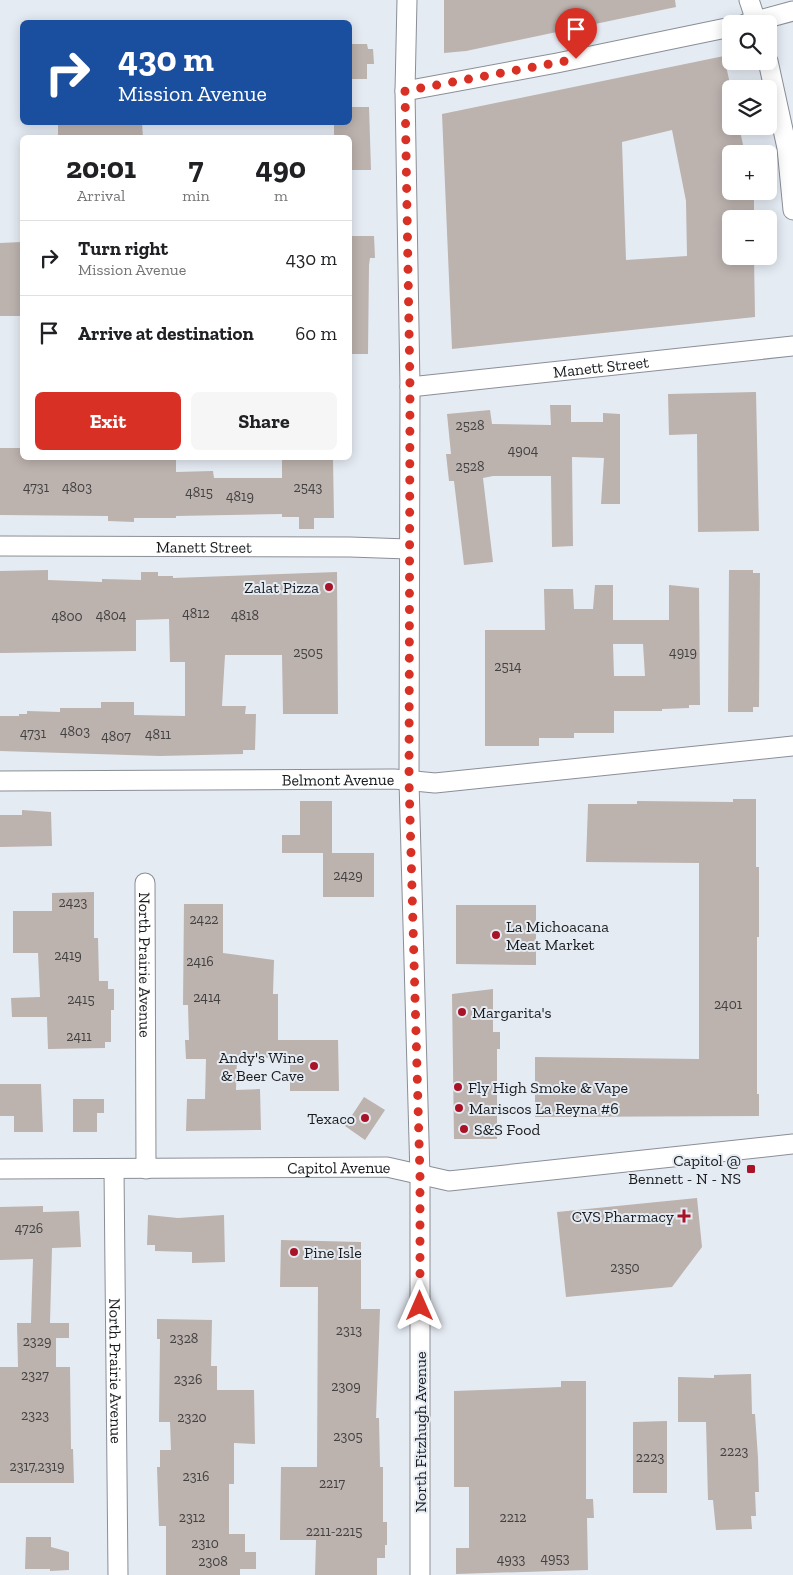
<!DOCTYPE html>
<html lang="en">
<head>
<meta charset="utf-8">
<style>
	:root { --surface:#fff; --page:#f6f6f6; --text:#202124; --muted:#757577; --line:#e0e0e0; --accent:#d93025 }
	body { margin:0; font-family:"Zilla Slab",serif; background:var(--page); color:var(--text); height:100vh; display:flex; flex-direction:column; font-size:19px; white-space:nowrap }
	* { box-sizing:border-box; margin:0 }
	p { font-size:16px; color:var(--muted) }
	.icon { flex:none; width:28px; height:28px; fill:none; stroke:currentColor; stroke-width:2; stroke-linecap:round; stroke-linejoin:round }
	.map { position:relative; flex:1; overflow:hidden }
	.details { position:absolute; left:20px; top:135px; width:332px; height:325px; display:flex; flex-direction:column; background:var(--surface); border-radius:8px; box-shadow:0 2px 12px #0003 }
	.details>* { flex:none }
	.banner { position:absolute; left:20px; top:20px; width:332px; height:105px; border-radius:8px; box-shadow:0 2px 12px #0003; background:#1a4fa0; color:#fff; overflow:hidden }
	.buttons { position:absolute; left:722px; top:15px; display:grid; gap:10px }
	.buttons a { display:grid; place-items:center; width:55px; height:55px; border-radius:8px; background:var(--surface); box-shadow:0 2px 12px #0003; font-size:25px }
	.pin { position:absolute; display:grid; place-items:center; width:42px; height:42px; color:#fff; margin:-51px -21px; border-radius:50% 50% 50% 0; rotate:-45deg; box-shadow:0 0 5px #0007 }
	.pin .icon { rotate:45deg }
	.me { position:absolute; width:55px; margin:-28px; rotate:0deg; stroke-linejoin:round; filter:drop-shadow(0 0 4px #0008) }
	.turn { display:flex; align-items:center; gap:18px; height:105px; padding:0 15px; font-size:22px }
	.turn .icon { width:65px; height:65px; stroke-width:2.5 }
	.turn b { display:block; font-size:35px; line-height:42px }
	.eta { display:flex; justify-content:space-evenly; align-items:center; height:85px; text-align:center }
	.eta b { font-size:30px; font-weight:800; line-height:35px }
	.primary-button { display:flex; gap:10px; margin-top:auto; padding:10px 15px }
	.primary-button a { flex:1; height:58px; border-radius:8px; background:var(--accent); color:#fff; font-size:20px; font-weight:800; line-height:58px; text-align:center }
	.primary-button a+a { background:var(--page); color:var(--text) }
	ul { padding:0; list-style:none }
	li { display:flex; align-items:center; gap:15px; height:75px; padding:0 15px; border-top:1px solid var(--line) }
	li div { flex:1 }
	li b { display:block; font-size:19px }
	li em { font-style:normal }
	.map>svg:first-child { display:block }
	.building { fill:#bcb2ae; fill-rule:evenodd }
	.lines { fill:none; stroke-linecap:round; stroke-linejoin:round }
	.minor-casing { stroke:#8a8e97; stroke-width:21 }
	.minor { stroke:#fff; stroke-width:19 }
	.route { stroke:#d93025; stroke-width:9; stroke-dasharray:0 16.2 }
	.poi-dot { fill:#a91327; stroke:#e5ebf3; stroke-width:2 }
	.labels { text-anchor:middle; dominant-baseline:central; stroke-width:4; stroke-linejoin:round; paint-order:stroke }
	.number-label { font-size:14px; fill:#424142 }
	.street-label { font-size:16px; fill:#191b1e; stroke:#e5ebf3 }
	.poi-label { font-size:16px; fill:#191b1e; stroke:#e5ebf3; text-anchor:start }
</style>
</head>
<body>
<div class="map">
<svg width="793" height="1575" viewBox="0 0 793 1575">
	<rect width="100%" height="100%" fill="#e5ebf3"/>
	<!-- building -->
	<g class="building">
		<path d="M444,0H675L676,7L466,51L444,53Z"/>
		<path d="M350,44H367L368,49H373L374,64H367V79H352L350,77Z"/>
		<path d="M724,56L731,89V126H739L745,154H731V191H754V219H731V256H754L755,317L452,349L442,114ZM672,130L686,201L687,256L626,260L622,142Z"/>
		<path d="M350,107H369L371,170H350V138H334V122H350Z"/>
		<path d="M58,122H142L143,138H58Z"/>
		<path d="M350,236H374L375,258H370L369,265L368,354H350Z"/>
		<path d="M22,242V316H0V243Z"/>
		<path d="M756,392L759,531L698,532L697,434L669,435L668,394Z"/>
		<path d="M550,405H571V422H603V413L620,414V504H601L604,458L572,457L573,546L552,547L551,476H493L483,478L493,562L464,565L454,481H449L446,454H451L447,414L490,410L492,424L551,425Z"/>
		<path d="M0,448H22V458H176V472L213,471L214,478H282V458H333L334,518H314V529H299V517H282V514L176,516V518H134V522L108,521V516L0,515Z"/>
		<path d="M48,570V580L102,582V579L141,580V572H158V576H173V578L337,572L338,714H283L282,655H225L222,706H246L245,714H256L255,750H243V754L160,756L0,751V716H19V714H27V711L60,712V708H101V702H134V715L185,716V662H170L169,619L136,620V651L0,653V571Z"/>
		<path d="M729,570H753V573H760L759,707H753V712H728Z"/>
		<path d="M595,585H613V620H669V585L699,588L700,705H689V708L662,709V711H614V733H574V738H539V746H485V630H545L544,589H573L574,609H593ZM613,644H643L645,676H614Z"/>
		<path d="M733,799H756V867H759V937H757V1094H759V1116L535,1117V1057L699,1059V863L586,862L588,804H637V801L733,802Z"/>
		<path d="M300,801H332V853H374V897H323V853H282V835H300Z"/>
		<path d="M22,810L51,812L52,846L0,847V815H22Z"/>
		<path d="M94,892V938H98L99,981H108V989H114V1010H111V1042H105V1048L48,1049L47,1017H12L11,998L40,997L38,953H13V911H52V893Z"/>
		<path d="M184,904H223V953L274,960L273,994H278V1040H338L339,1091H290V1057L237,1058L236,1090L260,1089L261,1130L186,1131L187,1099H205L206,1059H186L185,1040H189L188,1005H183Z"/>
		<path d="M456,905H536V965L456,964Z"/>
		<path d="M493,989V1032H500V1049H497V1139H454L452,994Z"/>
		<path d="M0,1084H41L43,1132H14V1116H0Z"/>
		<path d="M364,1097L385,1110L365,1140L345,1126Z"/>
		<path d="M73,1099H104V1113H97V1132H73Z"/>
		<path d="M697,1198L702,1247L672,1287L566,1297L557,1212Z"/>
		<path d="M43,1206V1212L79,1211L81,1247L52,1248L50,1323H69V1338H56V1367H70L71,1449H73L74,1483H0V1367H18L17,1323H31L33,1259L0,1260V1207Z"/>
		<path d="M148,1215L178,1218L224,1215L225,1262L192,1263V1252L155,1251V1245H147Z"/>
		<path d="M281,1240L361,1242V1309H380L376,1418H379L380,1467H383V1522H387V1545H385V1558H377V1575H315L316,1540H280L281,1467H317L318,1287H280Z"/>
		<path d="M157,1319L212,1320L211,1366H217V1390H254L255,1444L234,1443V1484H229V1534H245V1552H256V1569H240V1575H166V1526H159L157,1467H160V1450H171L170,1422H159L160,1339H157Z"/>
		<path d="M751,1374L752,1414H755L758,1458L759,1492H755L756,1516H751L752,1529L716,1530L713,1500H708L706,1422H678V1377L714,1378V1375Z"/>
		<path d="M561,1381H586V1499H593L594,1518H587L588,1570L456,1574V1548H469V1487H454V1391L561,1387Z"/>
		<path d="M667,1421V1493H633V1422Z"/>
		<path d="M26,1537H51V1547L69,1552V1570L50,1571V1569H25Z"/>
	</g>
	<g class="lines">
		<defs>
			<g id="minor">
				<path d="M407,0L405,91L410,387L409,781L420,1176V1575"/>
				<path d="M749,0L757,24"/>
				<path d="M745,24L793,11"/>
				<path d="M768,61L787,148L793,210"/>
				<path d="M405,91L557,63L731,27"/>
				<path id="s1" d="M410,387L793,346"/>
				<path id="s2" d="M0,546L350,547L408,549"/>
				<path id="s3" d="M0,781L394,779L435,783L793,746"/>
				<path id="s4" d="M145,883L146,1169"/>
				<path id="s5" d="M0,1169L387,1167L449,1181L793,1144"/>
				<path id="s6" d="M114,1169L118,1575"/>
			</g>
		</defs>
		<!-- minor casing -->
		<use href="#minor" class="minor-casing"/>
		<!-- minor -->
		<use href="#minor" class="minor"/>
	</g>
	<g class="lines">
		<!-- route -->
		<path class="route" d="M420,1306V1176L409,781L410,387L405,91L576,59"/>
	</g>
	<!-- markers -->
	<g class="poi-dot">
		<circle cx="329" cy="587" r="5"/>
		<circle cx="496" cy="935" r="5"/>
		<circle cx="462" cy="1012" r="5"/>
		<circle cx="314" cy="1066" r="5"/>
		<circle cx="458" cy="1087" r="5"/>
		<circle cx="459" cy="1108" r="5"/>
		<circle cx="365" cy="1118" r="5"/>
		<circle cx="464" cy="1129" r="5"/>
		<rect x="746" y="1164" width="10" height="10" rx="2.5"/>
		<path d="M681.5 1208.5h5v5h5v5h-5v5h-5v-5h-5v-5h5z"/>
		<circle cx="294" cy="1252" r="5"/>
	</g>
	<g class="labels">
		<!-- number labels -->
		<g class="number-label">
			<text x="470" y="425">2528</text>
			<text x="523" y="450">4904</text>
			<text x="470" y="466">2528</text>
			<text x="36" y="487">4731</text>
			<text x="77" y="487">4803</text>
			<text x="308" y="487">2543</text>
			<text x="199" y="492">4815</text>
			<text x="240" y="496">4819</text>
			<text x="196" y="613">4812</text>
			<text x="111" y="615">4804</text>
			<text x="245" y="615">4818</text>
			<text x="67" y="616">4800</text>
			<text x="308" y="652">2505</text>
			<text x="683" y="652">4919</text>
			<text x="508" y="666">2514</text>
			<text x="75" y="731">4803</text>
			<text x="33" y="733">4731</text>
			<text x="158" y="734">4811</text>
			<text x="116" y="736">4807</text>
			<text x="348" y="875">2429</text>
			<text x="73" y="902">2423</text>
			<text x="204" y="919">2422</text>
			<text x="68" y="955">2419</text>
			<text x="200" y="961">2416</text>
			<text x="207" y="997">2414</text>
			<text x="81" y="999">2415</text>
			<text x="728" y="1004">2401</text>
			<text x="79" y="1036">2411</text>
			<text x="29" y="1228">4726</text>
			<text x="625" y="1267">2350</text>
			<text x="349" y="1330">2313</text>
			<text x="184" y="1338">2328</text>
			<text x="37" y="1341">2329</text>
			<text x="35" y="1375">2327</text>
			<text x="188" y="1379">2326</text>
			<text x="346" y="1386">2309</text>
			<text x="35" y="1415">2323</text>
			<text x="192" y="1417">2320</text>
			<text x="348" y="1436">2305</text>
			<text x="734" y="1451">2223</text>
			<text x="650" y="1457">2223</text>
			<text x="37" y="1466">2317,2319</text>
			<text x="196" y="1476">2316</text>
			<text x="332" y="1483">2217</text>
			<text x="192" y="1517">2312</text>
			<text x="513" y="1517">2212</text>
			<text x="334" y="1531">2211-2215</text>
			<text x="205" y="1543">2310</text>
			<text x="555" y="1558">4953</text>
			<text x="511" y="1559">4933</text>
			<text x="213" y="1561">2308</text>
		</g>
		<!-- street labels -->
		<g class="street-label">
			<text stroke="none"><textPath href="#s1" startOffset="192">Manett Street</textPath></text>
			<text stroke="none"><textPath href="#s2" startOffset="204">Manett Street</textPath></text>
			<text stroke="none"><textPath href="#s3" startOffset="338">Belmont Avenue</textPath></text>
			<text stroke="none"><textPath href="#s4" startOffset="82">North Prairie Avenue</textPath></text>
			<text stroke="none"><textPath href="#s5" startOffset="339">Capitol Avenue</textPath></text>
			<text stroke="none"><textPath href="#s6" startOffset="202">North Prairie Avenue</textPath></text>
			<text transform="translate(420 1432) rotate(-90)">North Fitzhugh Avenue</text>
		</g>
		<!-- poi labels -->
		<g class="poi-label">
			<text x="319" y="587" text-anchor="end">Zalat Pizza</text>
			<text x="506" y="926">La Michoacana<tspan x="506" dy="18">Meat Market</tspan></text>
			<text x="472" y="1012">Margarita's</text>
			<text x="304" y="1057" text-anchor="end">Andy's Wine<tspan x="304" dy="18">&amp; Beer Cave</tspan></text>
			<text x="468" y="1087">Fly High Smoke &amp; Vape</text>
			<text x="469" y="1108">Mariscos La Reyna #6</text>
			<text x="355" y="1118" text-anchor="end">Texaco</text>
			<text x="474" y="1129">S&amp;S Food</text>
			<text x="741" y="1160" text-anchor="end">Capitol @<tspan x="741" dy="18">Bennett - N - NS</tspan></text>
			<text x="674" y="1216" text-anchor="end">CVS Pharmacy</text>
			<text x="304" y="1252">Pine Isle</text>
		</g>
	</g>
</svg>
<div class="buttons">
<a><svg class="icon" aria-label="search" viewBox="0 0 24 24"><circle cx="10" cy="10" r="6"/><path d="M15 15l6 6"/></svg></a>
<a><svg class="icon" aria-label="layers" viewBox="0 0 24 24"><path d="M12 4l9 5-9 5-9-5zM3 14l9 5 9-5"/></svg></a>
<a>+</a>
<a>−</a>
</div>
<div class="pin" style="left:576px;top:59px;background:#d93025"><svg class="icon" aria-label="arrive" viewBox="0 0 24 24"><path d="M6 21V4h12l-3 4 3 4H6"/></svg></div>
<svg class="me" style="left:420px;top:1306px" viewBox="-20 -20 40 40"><path d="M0-17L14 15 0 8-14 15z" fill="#d93025" stroke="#fff" stroke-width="4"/></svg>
<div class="banner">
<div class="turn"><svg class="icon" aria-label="right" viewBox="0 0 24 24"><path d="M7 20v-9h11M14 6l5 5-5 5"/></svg><div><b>430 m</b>Mission Avenue</div></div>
</div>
<section class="details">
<div class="eta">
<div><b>20:01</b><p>Arrival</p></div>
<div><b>7</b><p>min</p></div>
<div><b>490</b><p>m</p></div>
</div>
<ul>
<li><svg class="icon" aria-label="right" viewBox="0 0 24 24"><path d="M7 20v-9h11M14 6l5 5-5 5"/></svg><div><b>Turn right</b><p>Mission Avenue</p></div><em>430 m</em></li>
<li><svg class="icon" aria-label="arrive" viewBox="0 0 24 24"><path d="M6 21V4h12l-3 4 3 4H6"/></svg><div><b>Arrive at destination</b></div><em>60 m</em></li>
</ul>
<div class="primary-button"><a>Exit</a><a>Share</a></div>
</section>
</div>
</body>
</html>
